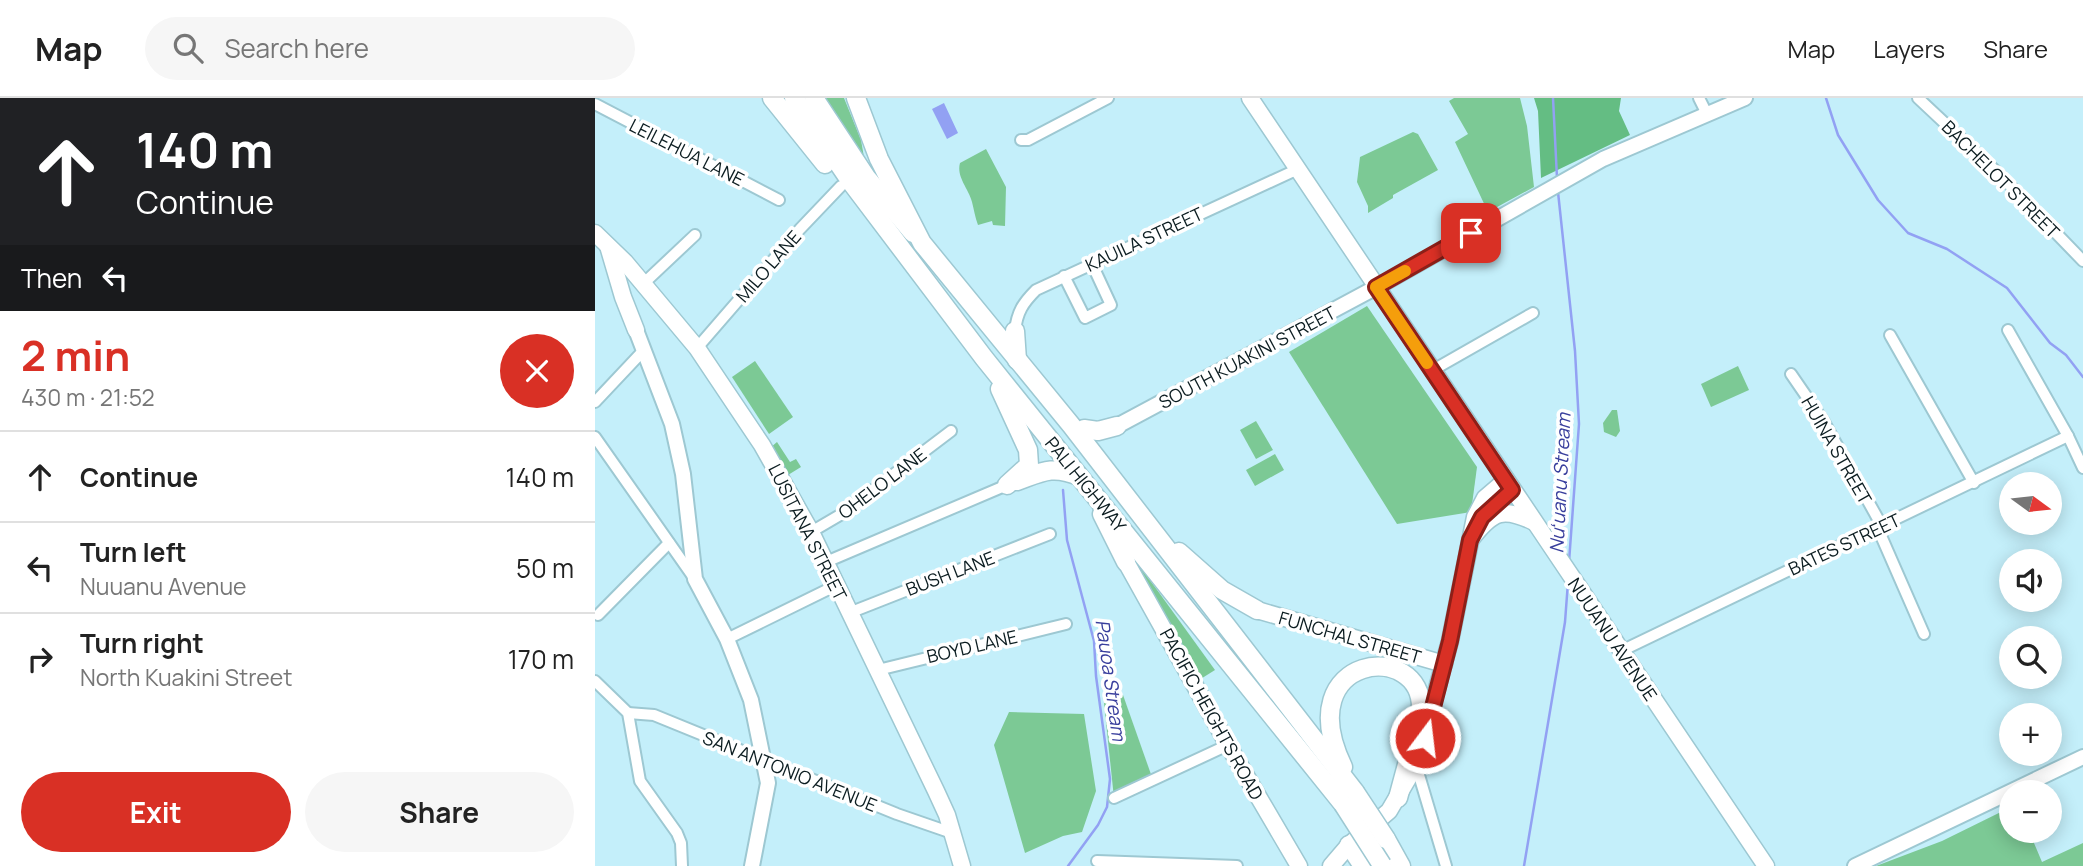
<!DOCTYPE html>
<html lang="en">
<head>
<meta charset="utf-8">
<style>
	:root { --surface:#fff; --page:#f6f6f6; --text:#222; --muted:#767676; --line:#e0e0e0; --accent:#d93025 }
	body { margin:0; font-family:Manrope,sans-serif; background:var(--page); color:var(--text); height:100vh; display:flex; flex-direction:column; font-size:26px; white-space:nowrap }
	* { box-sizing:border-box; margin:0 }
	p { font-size:23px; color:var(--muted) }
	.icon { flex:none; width:38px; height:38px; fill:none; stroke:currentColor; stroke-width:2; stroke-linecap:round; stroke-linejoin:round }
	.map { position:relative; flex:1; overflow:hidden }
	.sheet { display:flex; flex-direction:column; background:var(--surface); width:595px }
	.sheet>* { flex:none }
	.banner { background:#202124; color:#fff; overflow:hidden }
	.needle { width:46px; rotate:105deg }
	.buttons { position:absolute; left:1404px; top:374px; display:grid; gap:14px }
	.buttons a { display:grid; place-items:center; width:63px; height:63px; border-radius:50%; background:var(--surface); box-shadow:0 4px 18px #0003; font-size:35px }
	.pin { position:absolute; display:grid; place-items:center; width:60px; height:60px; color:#fff; margin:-30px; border-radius:14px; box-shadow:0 4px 10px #0006 }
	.me { position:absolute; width:77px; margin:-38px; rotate:15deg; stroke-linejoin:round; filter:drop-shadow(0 0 5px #0008) }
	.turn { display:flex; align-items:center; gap:24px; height:147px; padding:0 21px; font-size:32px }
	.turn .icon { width:91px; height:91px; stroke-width:2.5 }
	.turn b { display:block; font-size:49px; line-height:60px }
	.then { display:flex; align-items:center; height:66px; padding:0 21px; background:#0003; gap:14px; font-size:26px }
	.round { display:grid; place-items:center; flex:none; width:74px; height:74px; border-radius:37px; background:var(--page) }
	.headline { display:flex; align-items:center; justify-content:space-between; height:119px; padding:0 21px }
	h1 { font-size:42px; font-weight:700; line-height:52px; color:var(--accent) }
	.button { display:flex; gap:14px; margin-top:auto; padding:14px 21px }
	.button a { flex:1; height:80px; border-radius:42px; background:var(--accent); color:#fff; font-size:28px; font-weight:700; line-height:80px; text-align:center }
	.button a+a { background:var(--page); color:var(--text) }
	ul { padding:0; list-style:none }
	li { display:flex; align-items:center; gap:21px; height:91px; padding:0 21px; border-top:2px solid var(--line) }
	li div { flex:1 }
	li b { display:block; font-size:26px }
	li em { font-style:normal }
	header { display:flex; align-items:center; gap:42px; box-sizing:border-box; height:98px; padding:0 35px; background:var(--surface); border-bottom:2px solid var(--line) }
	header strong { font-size:33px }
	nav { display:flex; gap:38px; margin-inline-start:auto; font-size:24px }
	.search { width:490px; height:63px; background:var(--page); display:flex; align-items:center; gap:18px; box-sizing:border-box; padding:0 24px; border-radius:38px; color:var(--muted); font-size:26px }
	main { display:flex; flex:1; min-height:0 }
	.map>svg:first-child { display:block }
	.green { fill:#7cc995 }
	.forest { fill:#64bd83 }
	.water { fill:#92a1f3 }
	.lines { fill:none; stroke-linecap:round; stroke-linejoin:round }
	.stream { stroke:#92a1f3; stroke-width:2.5 }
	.minor-casing { stroke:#9dc8d2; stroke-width:14 }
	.tertiary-casing { stroke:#9dc8d2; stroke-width:18 }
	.secondary-casing { stroke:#9dc8d2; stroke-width:19 }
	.primary-casing { stroke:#9dc8d2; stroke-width:21 }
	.trunk-casing { stroke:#9dc8d2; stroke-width:21 }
	.minor { stroke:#fff; stroke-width:10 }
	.tertiary { stroke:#fff; stroke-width:14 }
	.secondary { stroke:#fff; stroke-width:16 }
	.primary { stroke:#fff; stroke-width:18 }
	.trunk { stroke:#fff; stroke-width:18 }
	.trunk-bridge-casing { stroke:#9dc8d2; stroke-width:21; stroke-linecap:butt }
	.trunk-bridge { stroke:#fff; stroke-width:18 }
	.route-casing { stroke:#8d1f18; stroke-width:18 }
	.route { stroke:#d93025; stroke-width:12 }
	.slow { stroke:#f59e0b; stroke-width:12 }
	.labels { text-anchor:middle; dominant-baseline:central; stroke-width:7; stroke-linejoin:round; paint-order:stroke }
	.street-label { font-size:18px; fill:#0b1c20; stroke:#fff }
	.water-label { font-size:19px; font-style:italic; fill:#393f9d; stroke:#fff }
</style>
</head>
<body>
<header>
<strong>Map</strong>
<div class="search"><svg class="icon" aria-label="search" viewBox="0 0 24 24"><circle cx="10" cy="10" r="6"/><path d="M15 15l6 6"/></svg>Search here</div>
<nav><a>Map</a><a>Layers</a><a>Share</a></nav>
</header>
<main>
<section class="sheet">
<div class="banner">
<div class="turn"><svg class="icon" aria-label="ahead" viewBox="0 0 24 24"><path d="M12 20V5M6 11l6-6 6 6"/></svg><div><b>140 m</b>Continue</div></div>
<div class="then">Then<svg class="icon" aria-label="left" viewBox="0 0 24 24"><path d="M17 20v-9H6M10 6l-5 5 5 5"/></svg></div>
</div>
<div class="headline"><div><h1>2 min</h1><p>430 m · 21:52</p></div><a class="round" style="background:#d93025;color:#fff"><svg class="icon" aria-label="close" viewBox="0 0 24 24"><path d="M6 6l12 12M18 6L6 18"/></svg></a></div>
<ul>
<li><svg class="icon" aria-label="ahead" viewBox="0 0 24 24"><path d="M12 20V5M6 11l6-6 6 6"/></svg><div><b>Continue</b></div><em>140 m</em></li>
<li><svg class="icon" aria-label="left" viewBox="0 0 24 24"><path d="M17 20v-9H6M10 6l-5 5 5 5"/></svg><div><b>Turn left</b><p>Nuuanu Avenue</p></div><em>50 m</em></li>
<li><svg class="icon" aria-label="right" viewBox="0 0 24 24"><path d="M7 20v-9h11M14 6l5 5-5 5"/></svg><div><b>Turn right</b><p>North Kuakini Street</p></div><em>170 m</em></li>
</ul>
<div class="button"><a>Exit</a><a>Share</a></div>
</section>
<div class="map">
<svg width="1488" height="768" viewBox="0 0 1488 768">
	<rect width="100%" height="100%" fill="#c4effa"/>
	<!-- green -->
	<g class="green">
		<path d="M221,0H249L266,42L270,65Z"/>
		<path d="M859,0H925L932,28L939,89L893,114L860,44L873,36L854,3Z"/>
		<path d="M818,34L823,36L843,72L798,97V100L773,115V108L762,84L765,59Z"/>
		<path d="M391,51L411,89L410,128L398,127L397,123L383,127C380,119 379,112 377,104C374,91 361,79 365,65Z"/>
		<path d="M772,208L882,369L876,414L802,426L694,254Z"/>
		<path d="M160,263L198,319L174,336L137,279Z"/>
		<path d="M1143,268L1154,292L1116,309L1106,286Z"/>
		<path d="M1017,312H1022L1025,333L1021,339L1009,334L1008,325Z"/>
		<path d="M661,323L678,352L661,361L645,332Z"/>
		<path d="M182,344L195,364L201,361L206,369L193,377L175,350Z"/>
		<path d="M680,356L689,372L660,388L651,372Z"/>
		<path d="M539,460L620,572L604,582Z"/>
		<path d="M528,597L558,682L519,700L509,605Z"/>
		<path d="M414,614L489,616L501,693L487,734L468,738L430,755L399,647Z"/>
		<path d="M1416,709V733H1434L1447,764L1488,745V768H1281L1347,743Z"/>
	</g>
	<!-- forest -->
	<path class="forest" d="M939,0H1026L1024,13L1035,37L946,80L943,13Z"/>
	<!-- water -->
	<path class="water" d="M349,5L363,35L352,41L337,11Z"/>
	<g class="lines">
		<!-- stream -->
		<g class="stream">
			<path d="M958,0L962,80"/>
			<path d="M1231,0L1243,37L1283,102L1313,135L1352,151L1412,190L1455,245L1471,257L1488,279"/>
			<path d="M963,94L980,253L984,326L974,464"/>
			<path d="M468,392L472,442L499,543L501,578L515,681L512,709L503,727L473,768"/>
			<path d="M929,768L970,524L973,484"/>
		</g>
		<defs>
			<g id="minor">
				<path d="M1104,0L1112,16"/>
				<path d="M1323,0L1404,76L1488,163"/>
				<path d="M0,6L184,102"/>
				<path d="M426,42H433L513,0"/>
				<path d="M469,178L490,220L516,207L497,166"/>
				<path d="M48,186L100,137"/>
				<path d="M1413,232L1473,338L1488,370"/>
				<path d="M420,233C422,214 428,205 441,192L701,72"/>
				<path d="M1295,237L1379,385"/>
				<path d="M102,250L205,131L246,88"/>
				<path d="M838,272L938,215"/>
				<path d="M1196,276L1229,324L1283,421L1287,440L1329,536"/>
				<path d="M0,304L49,252"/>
				<path d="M0,339L99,480"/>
				<path d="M216,434L245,417L356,333"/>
				<path d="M231,464L412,387"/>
				<path d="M254,515L455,436"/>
				<path d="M3,517L74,445"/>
				<path d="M132,541L242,487"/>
				<path d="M1026,553L1473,338"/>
				<path d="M283,572L471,526"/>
				<path d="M0,583L33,615L45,683L82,735L86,745L87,768"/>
				<path d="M33,615L59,617L302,716L357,735"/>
				<path d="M821,667L851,768"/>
				<path d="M519,700L633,647"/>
				<path d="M502,763L642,768"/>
			</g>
			<g id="tertiary">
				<path d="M41,232L77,326L88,376L100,481L132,541L156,602L173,685L157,768"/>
				<path d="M522,328L791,184L1008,61L1150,0"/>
				<path d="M1260,768L1488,659"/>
			</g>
			<g id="secondary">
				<path d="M655,0L1171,768"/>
				<path d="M0,135L30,164L102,250L167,347L216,434L341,693L352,717L367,768"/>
				<path d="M13,148L28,199L41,232"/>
				<path d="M877,440C898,413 908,409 939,424"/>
				<path d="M531,464L633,647L704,768"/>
				<path d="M662,512L849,566"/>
				<path d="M736,768L754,747L794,713L821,667L855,543L880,419L890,400L911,382"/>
			</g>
			<path id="primary" d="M219,0L271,79L318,135"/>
			<g id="trunk">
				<path d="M177,0L230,66"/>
				<path d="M199,0L256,84L389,260L748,706"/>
				<path d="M261,0L284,61L327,145L476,327L760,694"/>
				<path d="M420,233L422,262"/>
				<path d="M405,291L433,352L434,367L412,387"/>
				<path d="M489,331L503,333L522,328"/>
				<path d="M422,383C447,374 457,367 484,378"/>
				<path d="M507,416L531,464"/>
				<path d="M584,454L627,492L662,512"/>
				<path d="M748,669C693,555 829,541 826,612C826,618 823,626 821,633C815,655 809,678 803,700"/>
				<path d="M791,741L806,768"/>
				<path d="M754,747L768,768"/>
			</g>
		</defs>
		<!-- minor casing -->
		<use href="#minor" class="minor-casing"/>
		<!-- tertiary casing -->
		<use href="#tertiary" class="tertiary-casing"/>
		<!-- secondary casing -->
		<use href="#secondary" class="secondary-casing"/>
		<!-- primary casing -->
		<use href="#primary" class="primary-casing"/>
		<!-- trunk casing -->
		<use href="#trunk" class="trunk-casing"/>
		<!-- minor -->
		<use href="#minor" class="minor"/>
		<!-- tertiary -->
		<use href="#tertiary" class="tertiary"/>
		<!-- secondary -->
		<use href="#secondary" class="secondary"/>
		<!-- primary -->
		<use href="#primary" class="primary"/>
		<!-- trunk -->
		<use href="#trunk" class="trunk"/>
		<defs>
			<g id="trunk-bridge">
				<path d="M760,694L791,741"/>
				<path d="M748,706L787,767"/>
			</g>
		</defs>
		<!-- trunk-bridge casing -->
		<use href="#trunk-bridge" class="trunk-bridge-casing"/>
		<!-- trunk-bridge -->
		<use href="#trunk-bridge" class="trunk-bridge"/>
	</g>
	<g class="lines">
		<defs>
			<path id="route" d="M830,640L855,543L875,442L887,419L917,392L781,189L876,135"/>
		</defs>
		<!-- route casing -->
		<use href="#route" class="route-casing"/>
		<!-- route -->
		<use href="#route" class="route"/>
		<!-- slow -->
		<path class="slow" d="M810,173L781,189L832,265"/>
	</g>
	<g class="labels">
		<!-- street labels -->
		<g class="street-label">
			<text transform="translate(92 54) rotate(27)">LEILEHUA LANE</text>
			<text transform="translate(1406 81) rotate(45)">BACHELOT STREET</text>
			<text transform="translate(549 141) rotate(-25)">KAUILA STREET</text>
			<text transform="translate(173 168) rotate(-49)">MILO LANE</text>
			<text transform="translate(652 259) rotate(-28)">SOUTH KUAKINI STREET</text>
			<text transform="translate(1242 352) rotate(60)">HUINA STREET</text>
			<text transform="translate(287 385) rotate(-37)">OHELO LANE</text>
			<text transform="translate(491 386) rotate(51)">PALI HIGHWAY</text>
			<text transform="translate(213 434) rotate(63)">LUSITANA STREET</text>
			<text transform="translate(1249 446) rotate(-25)">BATES STREET</text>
			<text transform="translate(355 475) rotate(-21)">BUSH LANE</text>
			<text transform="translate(755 539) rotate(16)">FUNCHAL STREET</text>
			<text transform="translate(1018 541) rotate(56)">NUUANU AVENUE</text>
			<text transform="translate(377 548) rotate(-13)">BOYD LANE</text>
			<text transform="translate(617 616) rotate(61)">PACIFIC HEIGHTS ROAD</text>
			<text transform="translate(195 673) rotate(22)">SAN ANTONIO AVENUE</text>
		</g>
		<!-- water labels -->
		<g class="water-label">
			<text transform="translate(965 385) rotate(-87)">Nuʻuanu Stream</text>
			<text transform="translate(516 582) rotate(82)">Pauoa Stream</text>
		</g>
	</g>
</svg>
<div class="buttons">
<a><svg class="needle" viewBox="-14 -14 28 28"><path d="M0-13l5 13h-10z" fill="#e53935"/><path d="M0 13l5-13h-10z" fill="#767676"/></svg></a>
<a><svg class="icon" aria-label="sound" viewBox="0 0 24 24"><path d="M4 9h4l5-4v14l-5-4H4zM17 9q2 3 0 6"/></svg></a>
<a><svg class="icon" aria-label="search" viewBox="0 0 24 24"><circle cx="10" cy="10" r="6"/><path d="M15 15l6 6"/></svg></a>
<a>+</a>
<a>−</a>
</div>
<div class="pin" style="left:876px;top:135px;background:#d93025"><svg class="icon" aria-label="arrive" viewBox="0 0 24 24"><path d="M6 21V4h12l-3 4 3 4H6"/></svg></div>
<svg class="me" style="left:830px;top:640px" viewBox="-20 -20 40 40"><circle r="17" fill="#d93025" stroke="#fff" stroke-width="3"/><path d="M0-11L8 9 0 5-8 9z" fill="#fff"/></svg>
</div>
</main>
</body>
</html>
